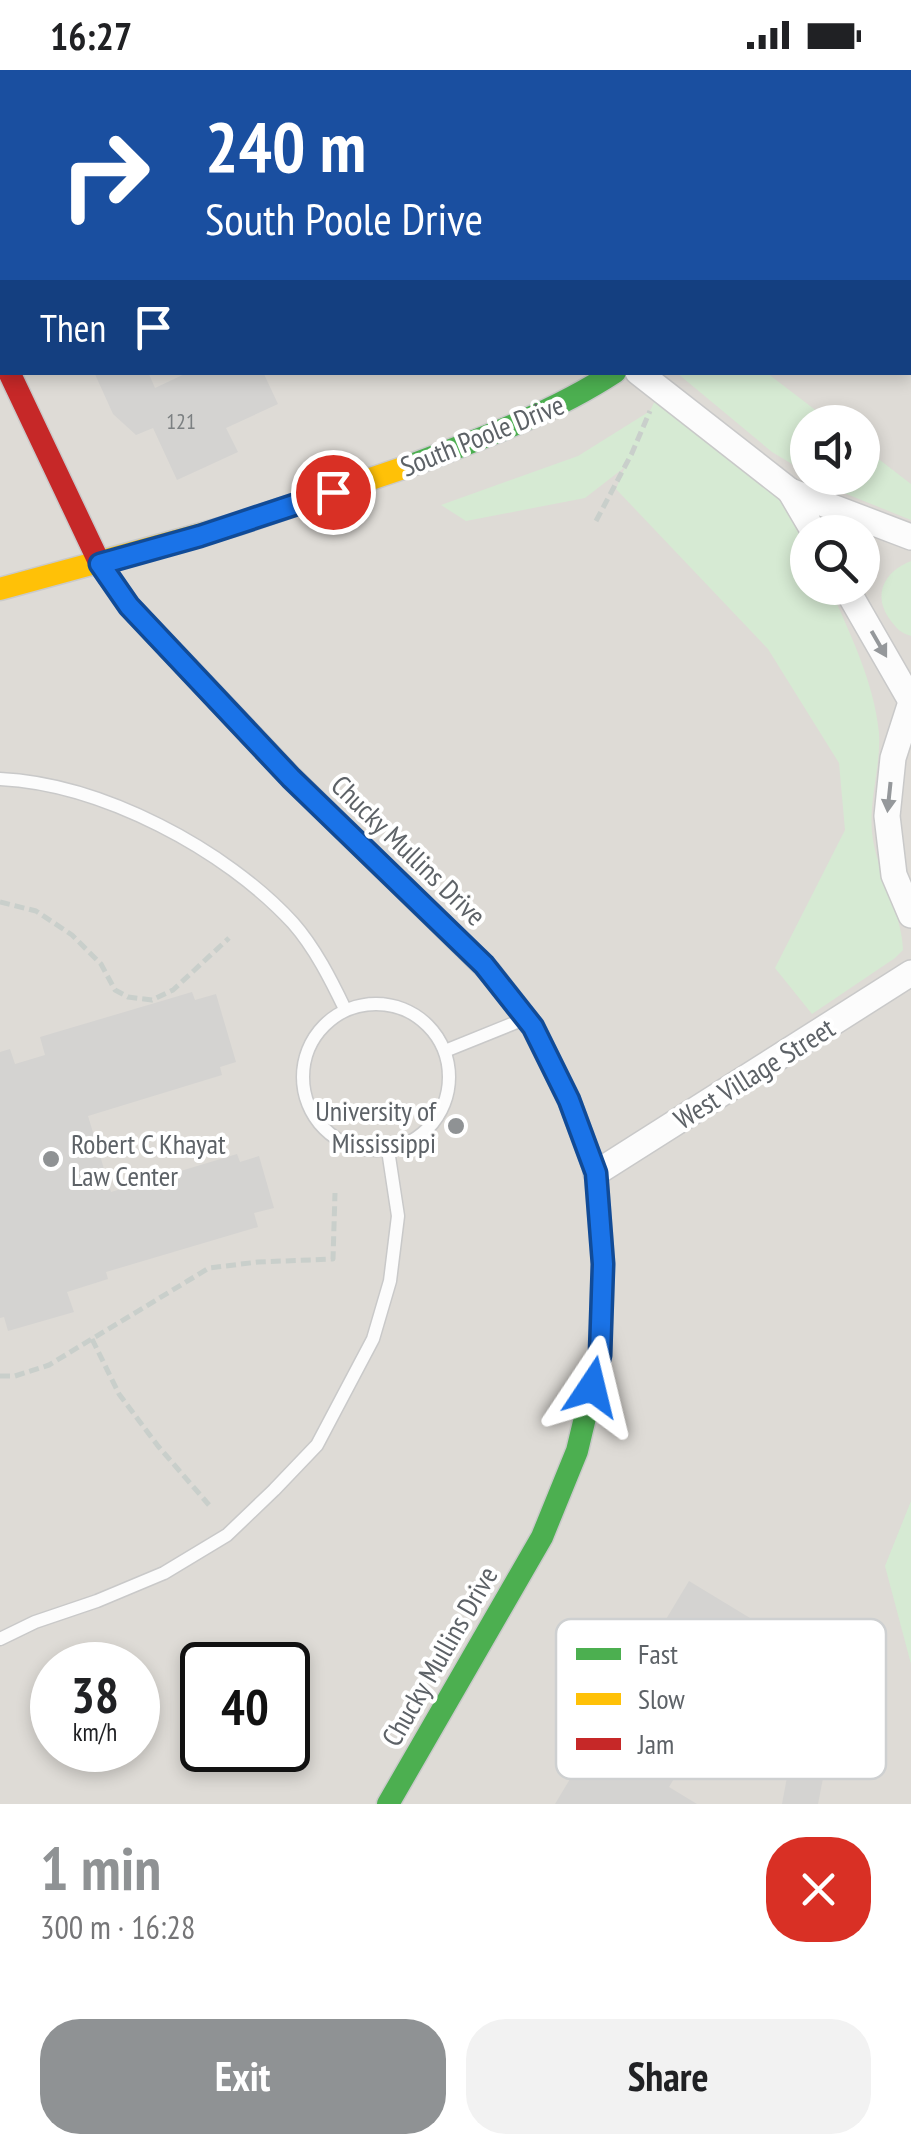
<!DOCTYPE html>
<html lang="en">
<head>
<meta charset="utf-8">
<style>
	:root { --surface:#fff; --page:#f2f2f2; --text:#202124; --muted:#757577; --accent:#8f9294 }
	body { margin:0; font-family:"PT Sans Narrow",sans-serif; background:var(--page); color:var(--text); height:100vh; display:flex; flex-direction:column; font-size:38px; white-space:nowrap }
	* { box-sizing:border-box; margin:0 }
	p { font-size:32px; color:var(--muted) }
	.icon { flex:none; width:55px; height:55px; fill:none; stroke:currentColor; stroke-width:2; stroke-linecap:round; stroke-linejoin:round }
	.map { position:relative; height:1734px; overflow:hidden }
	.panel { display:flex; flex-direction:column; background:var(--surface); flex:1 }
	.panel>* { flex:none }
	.hud { position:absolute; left:0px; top:0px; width:912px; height:305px; box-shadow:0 5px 15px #0003; background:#1a4fa0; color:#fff; overflow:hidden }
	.fabs { position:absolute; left:790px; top:335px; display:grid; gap:20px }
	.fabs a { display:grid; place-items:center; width:90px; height:90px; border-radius:50%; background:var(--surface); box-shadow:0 5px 15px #0003; font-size:50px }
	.speed { position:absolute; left:30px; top:1572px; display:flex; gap:20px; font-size:50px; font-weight:700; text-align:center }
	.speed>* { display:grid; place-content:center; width:130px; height:130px; border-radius:50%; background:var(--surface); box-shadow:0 5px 15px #0003; line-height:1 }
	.speed small { font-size:25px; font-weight:400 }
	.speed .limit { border:5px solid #111; border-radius:15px; background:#fff; color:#111 }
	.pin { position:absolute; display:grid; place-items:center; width:85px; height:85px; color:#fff; margin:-42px; border:5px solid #fff; border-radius:50%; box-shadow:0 2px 10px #0007 }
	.me { position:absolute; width:110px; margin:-55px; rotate:10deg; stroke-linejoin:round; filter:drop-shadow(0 0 8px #0008) }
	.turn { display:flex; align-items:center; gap:35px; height:210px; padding:0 40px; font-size:45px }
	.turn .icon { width:130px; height:130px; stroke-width:2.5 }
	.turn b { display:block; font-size:70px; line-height:85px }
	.then { display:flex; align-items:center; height:95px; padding:0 40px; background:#0003; gap:20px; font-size:38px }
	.round { display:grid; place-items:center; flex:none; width:105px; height:105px; border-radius:40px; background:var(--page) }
	.summary { display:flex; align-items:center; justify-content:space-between; height:170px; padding:0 40px }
	h1 { font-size:60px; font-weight:700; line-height:75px; color:var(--accent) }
	.cta { display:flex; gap:20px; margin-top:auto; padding:20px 40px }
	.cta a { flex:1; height:115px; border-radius:40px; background:var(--accent); color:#fff; font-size:40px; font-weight:700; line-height:115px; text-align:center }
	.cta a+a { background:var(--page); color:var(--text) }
	.status { display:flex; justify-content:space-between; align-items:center; height:70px; padding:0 50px; background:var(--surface); direction:ltr }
	.status svg { height:28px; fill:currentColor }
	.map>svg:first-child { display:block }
	.education { fill:#dedbd6; fill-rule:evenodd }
	.green { fill:#d6ead3 }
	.building { fill:#d4d3d1 }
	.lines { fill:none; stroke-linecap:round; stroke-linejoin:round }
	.lane-casing { stroke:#c9c9c9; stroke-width:15 }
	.street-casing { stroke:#c9c9c9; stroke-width:28 }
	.fast-casing { stroke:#cacaca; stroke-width:25 }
	.slow-casing { stroke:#cacaca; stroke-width:25 }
	.jam-casing { stroke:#cacaca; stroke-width:25 }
	.path { stroke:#c9cfcb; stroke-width:5; stroke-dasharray:10 5; stroke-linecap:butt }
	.lane { stroke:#fcfcfc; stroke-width:12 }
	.street { stroke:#fcfcfc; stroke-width:25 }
	.fast { stroke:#4caf50; stroke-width:22 }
	.slow { stroke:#ffc107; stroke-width:22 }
	.jam { stroke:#c62828; stroke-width:22 }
	.oneway { fill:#95989b }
	.route-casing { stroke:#114b97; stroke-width:25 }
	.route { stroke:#1a73e8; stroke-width:18 }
	.poi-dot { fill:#8f9294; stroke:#fff; stroke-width:4 }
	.labels { text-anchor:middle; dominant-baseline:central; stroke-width:8; stroke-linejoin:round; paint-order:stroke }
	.number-label { font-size:22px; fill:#7c8082 }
	.street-label { font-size:28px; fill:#5d6267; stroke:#fff }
	.poi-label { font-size:28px; fill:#5d6267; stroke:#fff; text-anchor:end }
	.key { fill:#fff; stroke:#ced0d1; stroke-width:2.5 }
	.key-label { font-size:28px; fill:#5d6267 }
</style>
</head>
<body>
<div class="status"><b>16:27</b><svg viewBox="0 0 49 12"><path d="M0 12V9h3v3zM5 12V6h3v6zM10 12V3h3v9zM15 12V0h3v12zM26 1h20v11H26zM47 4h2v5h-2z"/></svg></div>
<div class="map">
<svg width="911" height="1734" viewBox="0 0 911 1734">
	<rect width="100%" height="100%" fill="#edece8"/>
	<!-- education -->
	<path class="education" d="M0,0H911V1734H0ZM2,2H910V302H2ZM808,352H862V408H808ZM808,462H862V518H808ZM52,1595H138V1680H52ZM202,1595H288V1680H202Z"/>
	<!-- green -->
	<g class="green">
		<path d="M677,303H767L831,352H808L807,403L772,382Z"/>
		<path d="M660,320L790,421L807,463L808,518H830C850,564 874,612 879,663C881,695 869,729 872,762C876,803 902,841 903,880L895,888L812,944L775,898L845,760L839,693L768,579L616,419L625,397L585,428L466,451L441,435L578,386L650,341Z"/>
		<path d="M863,377L911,414V450L839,421L815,408H862Z"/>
		<path d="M911,491V566C901,563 897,559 891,551C872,526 883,502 911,491Z"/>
		<path d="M911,1431V1594L885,1496Z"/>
	</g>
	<!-- building -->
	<g class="building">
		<path d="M94,302H148L155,318L189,302H263L278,334L226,358L238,382L177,410L153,358L136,365L113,344Z"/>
		<path d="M192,922L195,930L216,924L236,992L220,997L222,1005L88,1046L111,1122L237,1084L240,1092L259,1086L274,1138L254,1143L258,1157L106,1202L108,1209L67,1222L74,1242L8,1261L4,1247L0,1248V982L10,979L15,994L45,985L40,967Z"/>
		<path d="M689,1511L765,1557L669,1717L697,1734H555Z"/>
		<path d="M788,1702L823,1708L818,1734H782Z"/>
	</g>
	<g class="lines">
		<defs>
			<g id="lane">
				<path d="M0,709C102,714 225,779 293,853C315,878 331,910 345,939"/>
				<circle cx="376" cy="1007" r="73"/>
				<path d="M445,981L522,950"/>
				<path d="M0,1569L35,1552L97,1531L164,1503L227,1465L274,1420L317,1375L373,1269L390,1211L398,1146L388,1080"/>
			</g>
			<g id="street">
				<path d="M351,0L352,2"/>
				<path d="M845,2L847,0"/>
				<path d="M638,302L790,421"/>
				<path d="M814,462L790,421L911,467"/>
				<path d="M846,518L911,631"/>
				<path d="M911,632L893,688L887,746L894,805L911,845"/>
				<path d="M596,1103L911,903"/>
			</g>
			<g id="fast">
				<path d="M403,398C475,371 551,344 615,302"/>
				<path d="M388,1734L542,1467L577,1381L600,1285L603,1194L596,1103L569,1030L533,957L490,902"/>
			</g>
			<g id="slow">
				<path d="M0,519L238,454L403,398"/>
				<path d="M190,600L291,707L490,902"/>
			</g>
			<path id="jam" d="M9,302L100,494L129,536L190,600"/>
		</defs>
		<!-- lane casing -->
		<use href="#lane" class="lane-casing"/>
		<!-- street casing -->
		<use href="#street" class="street-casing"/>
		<!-- fast casing -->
		<use href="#fast" class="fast-casing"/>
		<!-- slow casing -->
		<use href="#slow" class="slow-casing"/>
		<!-- jam casing -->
		<use href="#jam" class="jam-casing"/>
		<!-- path -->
		<g class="path">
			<path d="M596,451L632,383L650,341"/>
			<path d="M0,832L36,841L72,865L101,894L115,920L128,927L152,930L173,920L229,868"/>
			<path d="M92,1269L119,1324L158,1376L209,1435"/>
			<path d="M0,1306H15L49,1295L209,1198L258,1192L333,1189L335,1123"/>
		</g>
		<!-- lane -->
		<use href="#lane" class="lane"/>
		<!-- street -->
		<use href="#street" class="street"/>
		<!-- fast -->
		<use href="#fast" class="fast"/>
		<!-- slow -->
		<use href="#slow" class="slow"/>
		<!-- jam -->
		<use href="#jam" class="jam"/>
	</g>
	<!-- one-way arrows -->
	<defs><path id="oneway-solid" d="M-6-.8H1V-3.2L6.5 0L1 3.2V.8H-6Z" transform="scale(2.5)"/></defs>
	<g class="oneway">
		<use href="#oneway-solid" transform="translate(879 574) rotate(60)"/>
		<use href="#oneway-solid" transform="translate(889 727) rotate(96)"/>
	</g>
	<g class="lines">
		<defs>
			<path id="route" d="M333,422L200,466L100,494L129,536L291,708L484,895L533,957L569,1030L596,1103L603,1194L600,1285L592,1317"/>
		</defs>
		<!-- route casing -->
		<use href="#route" class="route-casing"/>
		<!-- route -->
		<use href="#route" class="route"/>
	</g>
	<!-- markers -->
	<g class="poi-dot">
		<circle cx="456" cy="1056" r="10"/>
		<circle cx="51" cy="1089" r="10"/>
	</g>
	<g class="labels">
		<!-- number labels -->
		<g class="number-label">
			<text x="181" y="351">121</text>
		</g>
		<!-- street labels -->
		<g class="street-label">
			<text transform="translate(482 365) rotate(-22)">South Poole Drive</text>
			<text transform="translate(409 780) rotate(44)">Chucky Mullins Drive</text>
			<text transform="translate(754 1003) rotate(-32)">West Village Street</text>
			<text transform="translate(439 1586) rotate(-60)">Chucky Mullins Drive</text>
		</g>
		<!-- poi labels -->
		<g class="poi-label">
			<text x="436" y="1040">University of<tspan x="436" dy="32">Mississippi</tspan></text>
			<text x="71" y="1073" text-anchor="start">Robert C Khayat<tspan x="71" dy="32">Law Center</tspan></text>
		</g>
	</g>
	<!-- legend -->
	<rect x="556" y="1549" width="330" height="160" rx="15" class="key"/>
	<rect x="576" y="1578" width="45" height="12" fill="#4caf50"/>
	<rect x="576" y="1623" width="45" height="12" fill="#ffc107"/>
	<rect x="576" y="1668" width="45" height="12" fill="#c62828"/>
	<g class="key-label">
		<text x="638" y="1594">Fast</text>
		<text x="638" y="1639">Slow</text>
		<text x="638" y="1684">Jam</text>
	</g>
</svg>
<div class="fabs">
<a><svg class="icon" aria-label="sound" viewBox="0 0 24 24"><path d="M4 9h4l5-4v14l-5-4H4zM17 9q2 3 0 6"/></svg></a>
<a><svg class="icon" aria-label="search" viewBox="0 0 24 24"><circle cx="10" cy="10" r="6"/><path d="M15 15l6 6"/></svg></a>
</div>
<div class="speed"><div>38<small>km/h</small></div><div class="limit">40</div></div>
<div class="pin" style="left:333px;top:422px;background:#d93025"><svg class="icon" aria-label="arrive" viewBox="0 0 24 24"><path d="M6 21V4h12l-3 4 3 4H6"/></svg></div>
<svg class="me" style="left:592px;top:1317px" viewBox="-20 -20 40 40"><path d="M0-17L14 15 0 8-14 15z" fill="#1a73e8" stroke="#fff" stroke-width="4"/></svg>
<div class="hud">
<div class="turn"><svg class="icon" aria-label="right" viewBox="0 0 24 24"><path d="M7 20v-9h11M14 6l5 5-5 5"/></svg><div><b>240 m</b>South Poole Drive</div></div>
<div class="then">Then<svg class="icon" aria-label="arrive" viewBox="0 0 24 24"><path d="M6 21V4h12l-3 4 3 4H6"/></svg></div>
</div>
</div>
<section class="panel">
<div class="summary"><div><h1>1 min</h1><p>300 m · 16:28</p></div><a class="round" style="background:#d93025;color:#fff"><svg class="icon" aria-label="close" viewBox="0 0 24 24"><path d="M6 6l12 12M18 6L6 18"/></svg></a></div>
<div class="cta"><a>Exit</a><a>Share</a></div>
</section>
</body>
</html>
